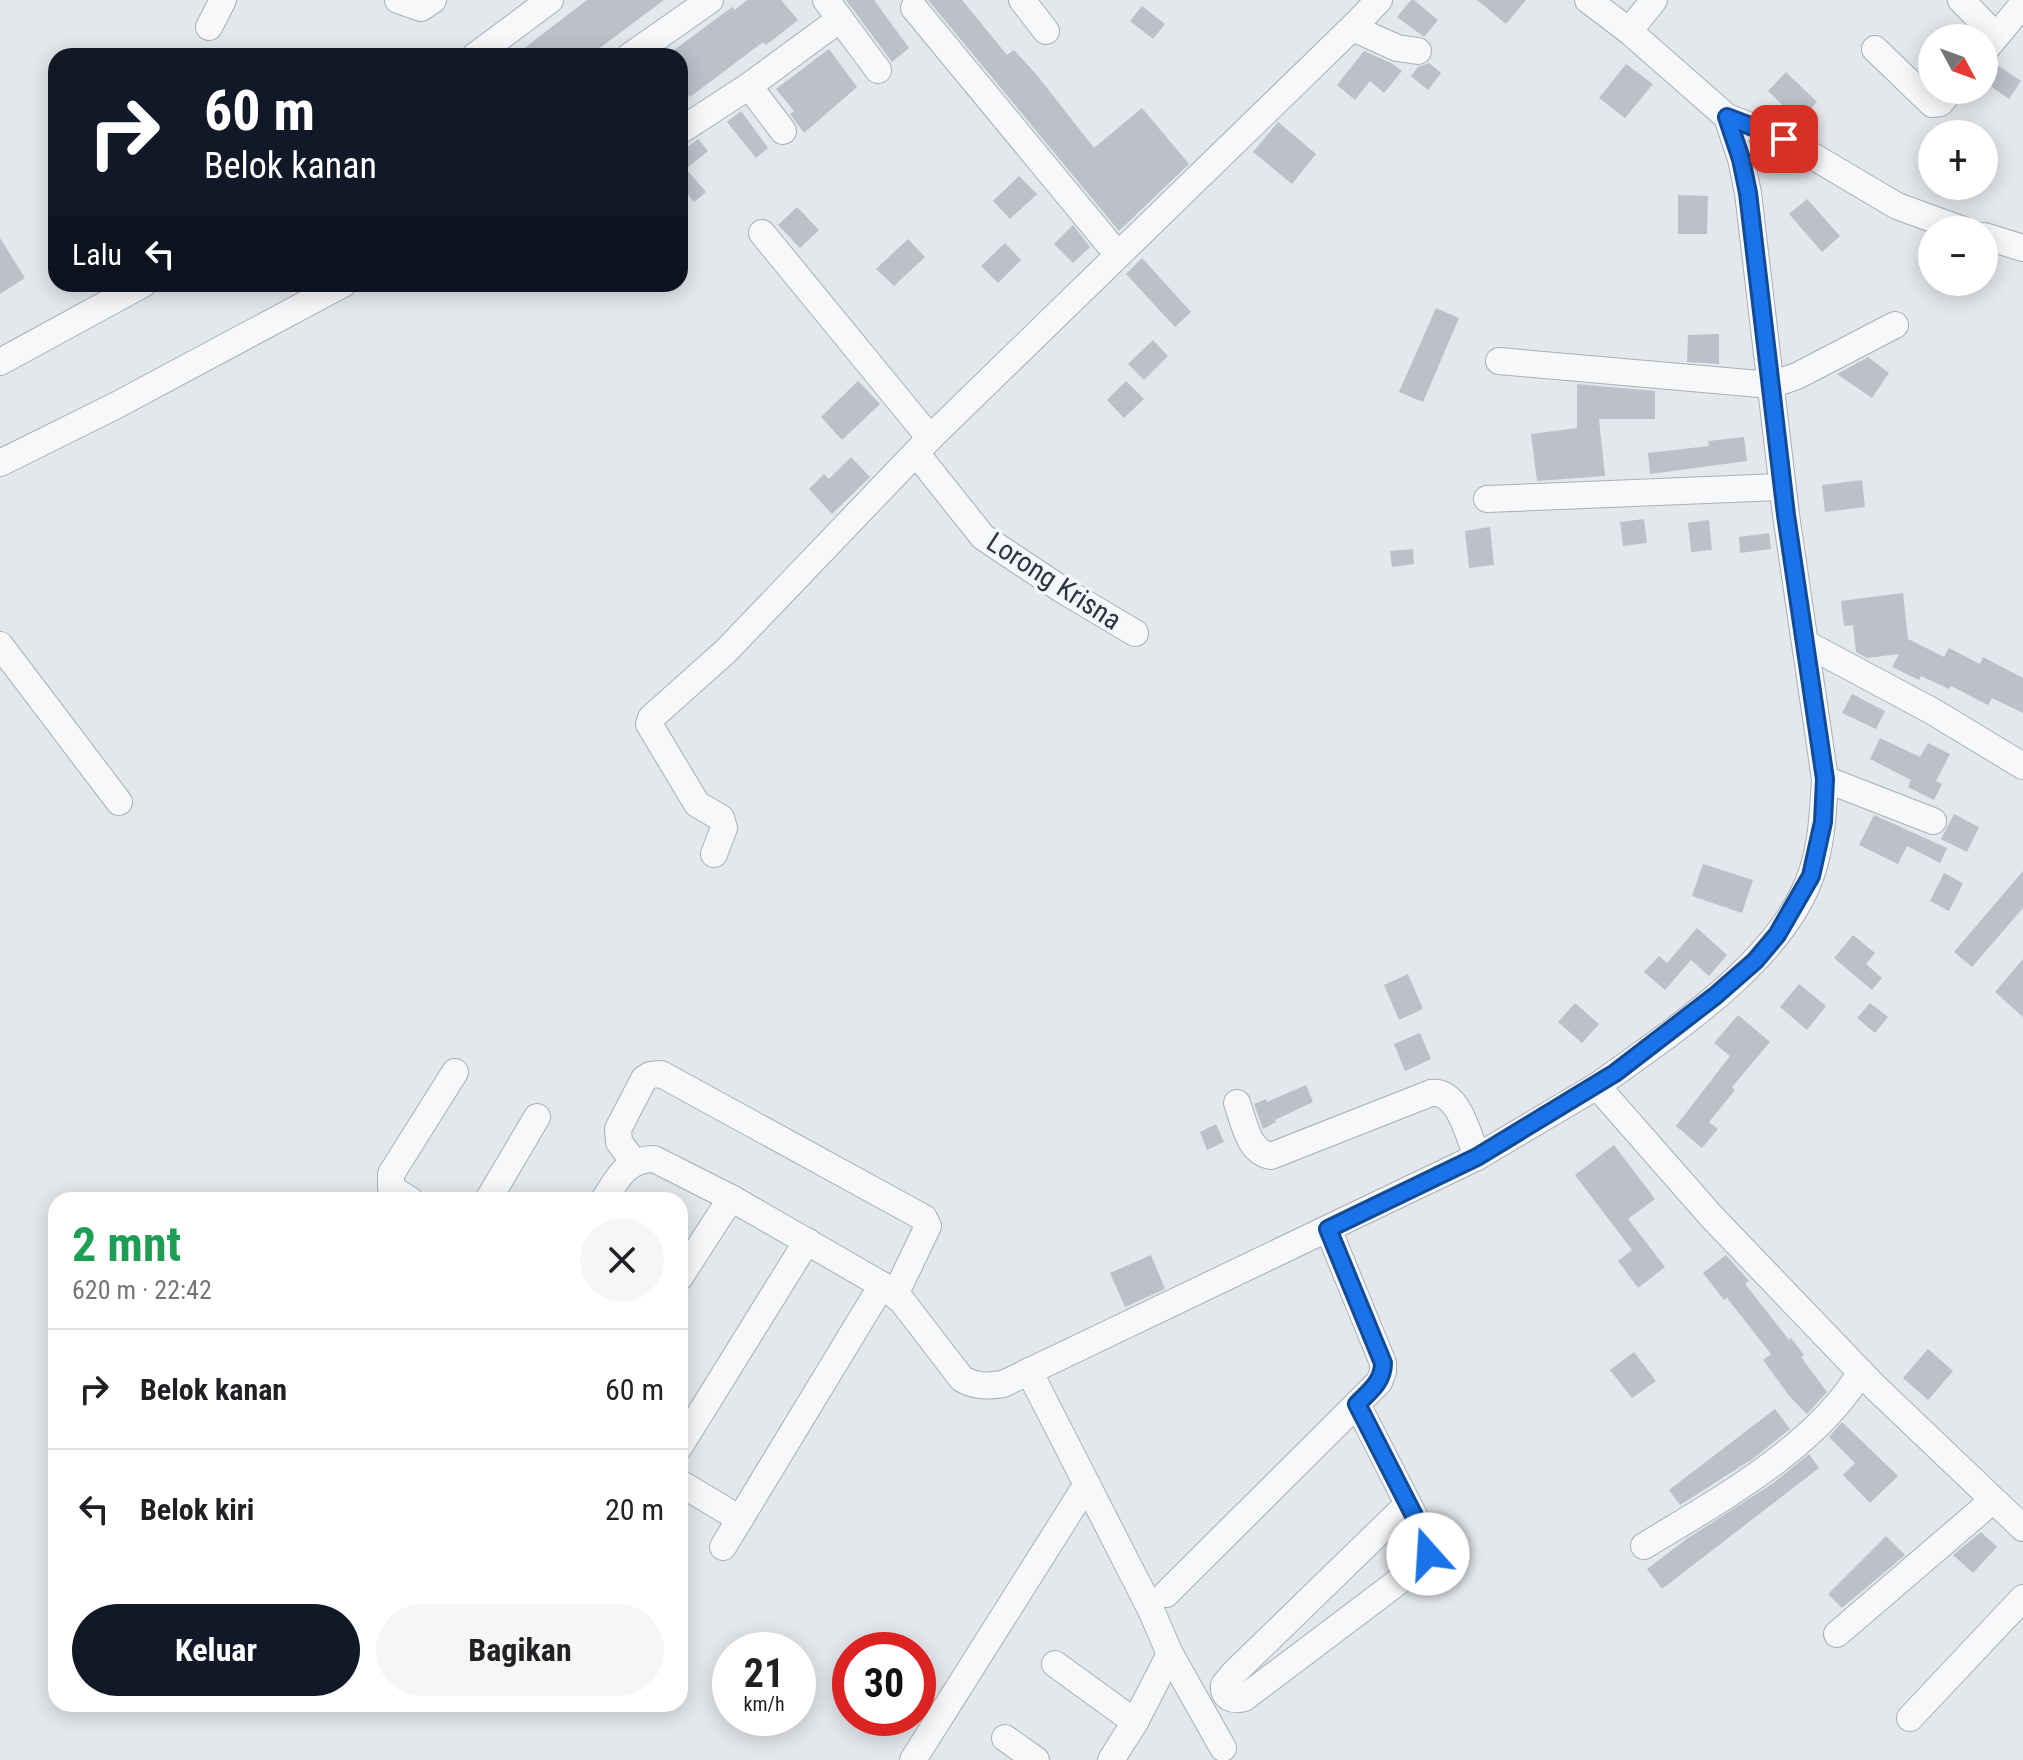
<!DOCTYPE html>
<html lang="id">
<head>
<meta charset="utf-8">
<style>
	:root { --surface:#fff; --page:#f6f6f6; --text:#202124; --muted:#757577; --line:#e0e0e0; --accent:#111827 }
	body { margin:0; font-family:"Roboto Condensed",sans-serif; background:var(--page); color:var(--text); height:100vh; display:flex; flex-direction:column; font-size:30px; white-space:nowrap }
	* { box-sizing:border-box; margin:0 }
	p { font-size:26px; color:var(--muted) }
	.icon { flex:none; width:44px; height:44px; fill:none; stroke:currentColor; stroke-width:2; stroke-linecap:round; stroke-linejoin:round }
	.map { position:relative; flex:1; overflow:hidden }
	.details { position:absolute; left:48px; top:1192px; width:640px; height:520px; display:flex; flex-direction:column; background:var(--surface); border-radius:24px; box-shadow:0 4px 20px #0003 }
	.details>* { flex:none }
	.top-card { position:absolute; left:48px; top:48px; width:640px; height:244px; border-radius:24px; box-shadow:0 4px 20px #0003; background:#111827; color:#fff; overflow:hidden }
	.needle { width:52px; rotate:131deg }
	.controls { position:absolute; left:1918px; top:24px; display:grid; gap:16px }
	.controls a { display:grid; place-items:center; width:80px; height:80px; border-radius:50%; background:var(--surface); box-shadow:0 4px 20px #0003; font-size:40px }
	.speed { position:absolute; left:712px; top:1632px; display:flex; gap:16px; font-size:40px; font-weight:700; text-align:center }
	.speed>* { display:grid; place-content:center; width:104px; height:104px; border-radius:50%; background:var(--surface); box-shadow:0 4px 20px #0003; line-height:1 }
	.speed small { font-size:20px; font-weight:400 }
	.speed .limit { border:12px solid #d22; background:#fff; color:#111 }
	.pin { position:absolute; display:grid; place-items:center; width:68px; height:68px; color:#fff; margin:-34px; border-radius:16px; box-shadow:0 4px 12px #0006 }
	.me { position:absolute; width:88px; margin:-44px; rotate:341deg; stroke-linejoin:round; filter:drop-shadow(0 0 6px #0008) }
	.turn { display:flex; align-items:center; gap:28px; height:168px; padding:0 24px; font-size:36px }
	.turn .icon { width:104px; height:104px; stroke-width:2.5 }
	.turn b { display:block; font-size:56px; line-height:68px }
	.then { display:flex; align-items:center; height:76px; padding:0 24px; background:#0003; gap:16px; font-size:30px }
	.round { display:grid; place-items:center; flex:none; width:84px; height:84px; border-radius:42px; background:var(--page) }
	.summary { display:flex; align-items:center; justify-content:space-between; height:136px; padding:0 24px }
	h1 { font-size:48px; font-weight:700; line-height:60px; color:#1e9e55 }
	.primary-button { display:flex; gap:16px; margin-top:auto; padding:16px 24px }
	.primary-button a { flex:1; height:92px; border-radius:48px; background:var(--accent); color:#fff; font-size:32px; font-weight:700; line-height:92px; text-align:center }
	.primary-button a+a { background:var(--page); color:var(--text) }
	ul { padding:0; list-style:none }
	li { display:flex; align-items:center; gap:24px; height:120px; padding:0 24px; border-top:2px solid var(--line) }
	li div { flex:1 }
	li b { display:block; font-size:30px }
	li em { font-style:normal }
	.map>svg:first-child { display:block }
	.building { fill:#bbc0ca }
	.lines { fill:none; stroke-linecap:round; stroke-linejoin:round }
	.minor-casing { stroke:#a9aeb7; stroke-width:28 }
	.minor { stroke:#f7f8fa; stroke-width:26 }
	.route-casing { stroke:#114b97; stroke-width:20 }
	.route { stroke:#1a73e8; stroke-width:14 }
	.labels { text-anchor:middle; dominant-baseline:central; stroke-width:7; stroke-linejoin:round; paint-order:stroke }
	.street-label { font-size:28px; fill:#2b3445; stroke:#f4f6f9 }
</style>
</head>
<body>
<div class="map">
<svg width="2023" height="1760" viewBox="0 0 2023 1760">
	<rect width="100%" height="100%" fill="#e4e7ec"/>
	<!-- building -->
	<g class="building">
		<path d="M587,0H664L589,56H514Z"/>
		<path d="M747,0H781L798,20L766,45L763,42L690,97L687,94L680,100V56H666L732,7L735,10Z"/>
		<path d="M846,0H874L909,48L892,62Z"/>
		<path d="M928,0H962L1007,55L1014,50L1036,74L1094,148L1142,108L1189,164L1119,231Z"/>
		<path d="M1411,0H1414L1438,20L1424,37L1397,17Z"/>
		<path d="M1477,0H1526L1506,24Z"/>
		<path d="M1142,6L1165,24L1153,39L1130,21Z"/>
		<path d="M829,49L857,87L804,133L790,114L794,111L776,89Z"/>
		<path d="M1364,51L1391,63L1402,71L1384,93L1370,81L1355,100L1337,85Z"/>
		<path d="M1429,63L1441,73L1428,90L1411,76L1418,67Z"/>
		<path d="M1626,64L1653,84L1625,118L1599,98Z"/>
		<path d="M1999,66L2021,81L2009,99L1986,83Z"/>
		<path d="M1786,72L1817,102L1799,121L1768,91Z"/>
		<path d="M741,111L768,148L756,158L727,122Z"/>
		<path d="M1278,122L1316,154L1292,184L1253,152Z"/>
		<path d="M698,139L708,151L686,169L706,192L694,202L680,184V153Z"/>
		<path d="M1019,176L1037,194L1010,219L993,201Z"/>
		<path d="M1678,195L1708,196L1707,234H1678Z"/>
		<path d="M1807,199L1840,236L1822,252L1789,214Z"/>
		<path d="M797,207L819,230L800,248L778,225Z"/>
		<path d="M1073,225L1090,247L1073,263L1054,244Z"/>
		<path d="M0,238L25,278L0,294Z"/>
		<path d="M908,239L925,257L894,286L876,269Z"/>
		<path d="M1005,243L1021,260L998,283L981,266Z"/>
		<path d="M1142,258L1191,312L1175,327L1126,274Z"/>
		<path d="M1436,308L1459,318L1423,402L1399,392Z"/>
		<path d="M1719,334V364L1687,362L1688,335Z"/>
		<path d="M1153,340L1168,356L1144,380L1128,364Z"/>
		<path d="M1868,357L1889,373L1872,398L1837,374Z"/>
		<path d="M858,381L880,404L842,440L821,417Z"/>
		<path d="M1126,381L1144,399L1124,418L1107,400Z"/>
		<path d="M1577,384L1655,391V419H1599L1605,476L1537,481L1531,434L1577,428Z"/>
		<path d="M1744,437L1747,461L1650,474L1648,453L1709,446L1708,441Z"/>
		<path d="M851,457L870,477L832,514L809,489L824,474L829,479Z"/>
		<path d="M1862,480L1865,507L1825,512L1822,485Z"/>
		<path d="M1644,519L1647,543L1623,546L1620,522Z"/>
		<path d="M1709,520L1712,550L1691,552L1688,523Z"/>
		<path d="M1490,527L1494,565L1469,568L1465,531Z"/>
		<path d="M1769,533L1771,549L1740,553L1739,537Z"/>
		<path d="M1413,549L1414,564L1392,567L1390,551Z"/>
		<path d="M1903,593L1908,639L1944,657L1949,648L1980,664L1983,657L2023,678V713L1992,698L1988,705L1951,686L1949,689L1921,676L1919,680L1892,667L1899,654L1867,658L1856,652L1853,625L1844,626L1841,601Z"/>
		<path d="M1852,694L1885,711L1876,729L1842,713Z"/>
		<path d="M1880,738L1920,757L1928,743L1950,754L1936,781L1942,784L1934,800L1908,787L1911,780L1870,759Z"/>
		<path d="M1954,814L1979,827L1967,852L1941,839Z"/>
		<path d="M1874,815L1947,848L1940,863L1907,846L1898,864L1859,845Z"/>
		<path d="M1703,864L1753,880L1742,913L1692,896Z"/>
		<path d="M2023,871V908L1972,967L1954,952Z"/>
		<path d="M1944,873L1963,883L1949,911L1930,901Z"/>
		<path d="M1697,928L1727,955L1709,976L1691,960L1665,990L1644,972L1659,956L1667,963Z"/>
		<path d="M1853,935L1875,953L1866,964L1882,978L1872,990L1834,958Z"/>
		<path d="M2023,959V1017L1995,992Z"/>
		<path d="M1408,974L1423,1009L1399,1020L1384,985Z"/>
		<path d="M1799,984L1826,1006L1807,1030L1780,1007Z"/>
		<path d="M1575,1003L1599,1024L1582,1043L1558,1022Z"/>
		<path d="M1870,1003L1888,1017L1875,1033L1857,1018Z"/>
		<path d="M1738,1015L1770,1042L1732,1087L1735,1090L1709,1122L1718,1129L1702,1148L1676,1126L1730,1056L1714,1043Z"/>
		<path d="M1420,1033L1431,1059L1405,1071L1394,1044Z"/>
		<path d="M1306,1085L1313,1102L1275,1120L1276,1122L1263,1129L1254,1104L1266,1099L1267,1102Z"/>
		<path d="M1216,1124L1224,1142L1207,1150L1200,1132Z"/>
		<path d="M1614,1145L1655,1199L1628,1219L1665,1267L1638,1288L1618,1261L1632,1250L1575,1175Z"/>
		<path d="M1151,1255L1165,1289L1125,1307L1110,1273Z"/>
		<path d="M1726,1255L1749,1281L1745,1284L1789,1340L1791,1338L1804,1355L1801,1357L1827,1392L1807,1414L1790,1397L1763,1360L1771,1354L1727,1298L1724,1300L1703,1273Z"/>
		<path d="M1928,1349L1953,1371L1928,1400L1903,1378Z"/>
		<path d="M1634,1352L1656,1381L1632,1398L1610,1370Z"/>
		<path d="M1775,1409L1790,1429L1754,1458L1680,1505L1669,1490Z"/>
		<path d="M1842,1422L1898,1476L1870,1503L1843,1475L1855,1463L1829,1437Z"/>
		<path d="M1809,1454L1819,1468L1662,1589L1647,1569L1688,1538L1772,1484Z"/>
		<path d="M1981,1532L1997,1547L1973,1573L1953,1555Z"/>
		<path d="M1886,1536L1905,1555L1842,1608L1828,1594Z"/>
	</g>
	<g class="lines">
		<defs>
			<g id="minor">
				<path d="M398,0L421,8L433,0"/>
				<path d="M826,0L878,70"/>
				<path d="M1022,0L1046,31"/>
				<path d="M1588,0L1629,31L1727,117L1741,159L1748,193L1786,515L1825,779C1823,811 1822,844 1811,875C1781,962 1669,1034 1597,1086L1711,1216L1874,1386L2023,1528"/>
				<path d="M1961,0L1996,36"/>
				<path d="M914,8L1118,255"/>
				<path d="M209,27L223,0"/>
				<path d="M1353,28L1397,48L1418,51"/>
				<path d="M1629,31L1654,0"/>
				<path d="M1875,49L1932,104L1940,103L1951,90"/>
				<path d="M1984,51L2023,4"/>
				<path d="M475,56L550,0"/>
				<path d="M630,56L710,0"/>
				<path d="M749,86L783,131"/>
				<path d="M1727,117L1784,139L1897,206L1963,230"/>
				<path d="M680,131L749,86L840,19"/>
				<path d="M762,233L930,438"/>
				<path d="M1984,236L2023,248"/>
				<path d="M1499,361L1771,385L1797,376L1895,325"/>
				<path d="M0,362L143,284"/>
				<path d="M916,453L983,537L1061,589L1135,633"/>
				<path d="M0,463L115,406L343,284"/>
				<path d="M1487,499L1782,487"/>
				<path d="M1805,643L1932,711L2023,766"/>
				<path d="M0,645L119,802"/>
				<path d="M1825,779L1933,821"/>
				<path d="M714,854L724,828L721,818L697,804L649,724L651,718L726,651L930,438L1359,21L1379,0"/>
				<path d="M1237,1103C1244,1122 1248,1152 1271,1156L1431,1093C1459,1090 1468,1135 1477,1157"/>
				<path d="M634,1162L619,1142L618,1129L644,1079L650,1075L661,1074L924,1218L928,1226L895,1295"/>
				<path d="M410,1200L391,1188V1174L455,1072"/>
				<path d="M488,1200L537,1117"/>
				<path d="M604,1200C617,1179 626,1159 654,1159L731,1198L882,1285L902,1301L962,1379C976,1387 988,1386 1003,1384L1477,1157L1597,1086"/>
				<path d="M680,1277L731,1198"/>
				<path d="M1029,1371L1151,1610L1170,1654L1223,1748"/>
				<path d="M1357,1404L1427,1541L1428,1554L1419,1566L1244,1698C1234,1701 1222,1698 1224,1685L1234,1673L1408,1504"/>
				<path d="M680,1446L807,1241"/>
				<path d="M680,1483L740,1519"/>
				<path d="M1644,1546C1719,1500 1814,1449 1861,1372"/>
				<path d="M723,1547L882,1285"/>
				<path d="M1166,1594L1379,1382L1383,1372V1363L1328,1229"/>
				<path d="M1837,1634L1992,1501"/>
				<path d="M1055,1664L1135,1722"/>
				<path d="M1910,1718L2023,1598"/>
				<path d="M1005,1738L1036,1760"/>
				<path d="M913,1760L1087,1484"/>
				<path d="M1111,1760L1135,1722L1170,1654"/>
			</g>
		</defs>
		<!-- minor casing -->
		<use href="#minor" class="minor-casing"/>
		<!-- minor -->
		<use href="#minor" class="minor"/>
	</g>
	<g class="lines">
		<defs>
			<path id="route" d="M1428,1554L1427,1541L1357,1404C1369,1392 1383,1382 1383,1363L1328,1229L1477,1157L1615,1073L1715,996L1755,961L1777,935L1811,876L1823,822L1825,779L1786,515L1748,193L1741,159L1727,117L1784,139"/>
		</defs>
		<!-- route casing -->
		<use href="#route" class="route-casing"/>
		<!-- route -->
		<use href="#route" class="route"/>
	</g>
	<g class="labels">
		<!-- street labels -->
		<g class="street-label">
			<text transform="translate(1054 581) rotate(33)">Lorong Krisna</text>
		</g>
	</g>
</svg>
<div class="controls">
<a><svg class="needle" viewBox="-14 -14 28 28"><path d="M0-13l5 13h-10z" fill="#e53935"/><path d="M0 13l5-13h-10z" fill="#757577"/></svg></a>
<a>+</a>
<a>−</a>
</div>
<div class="speed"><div>21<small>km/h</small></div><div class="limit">30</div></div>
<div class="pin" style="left:1784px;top:139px;background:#d93025"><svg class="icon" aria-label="arrive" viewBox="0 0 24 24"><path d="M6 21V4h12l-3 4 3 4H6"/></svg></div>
<svg class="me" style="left:1428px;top:1554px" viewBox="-20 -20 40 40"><circle r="19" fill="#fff"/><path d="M0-13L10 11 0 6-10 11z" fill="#1a73e8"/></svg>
<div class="top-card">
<div class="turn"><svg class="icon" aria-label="right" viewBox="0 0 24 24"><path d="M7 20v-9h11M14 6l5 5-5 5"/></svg><div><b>60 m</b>Belok kanan</div></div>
<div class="then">Lalu<svg class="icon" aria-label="left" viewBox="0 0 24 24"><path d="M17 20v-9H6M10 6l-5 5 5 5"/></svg></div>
</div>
<section class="details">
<div class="summary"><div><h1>2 mnt</h1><p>620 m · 22:42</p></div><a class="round"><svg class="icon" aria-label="close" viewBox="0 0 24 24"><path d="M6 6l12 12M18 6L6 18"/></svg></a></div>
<ul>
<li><svg class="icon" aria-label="right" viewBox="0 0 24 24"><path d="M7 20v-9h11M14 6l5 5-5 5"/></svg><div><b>Belok kanan</b></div><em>60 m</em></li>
<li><svg class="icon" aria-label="left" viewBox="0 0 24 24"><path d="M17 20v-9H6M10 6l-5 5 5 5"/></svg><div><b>Belok kiri</b></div><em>20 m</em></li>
</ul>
<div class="primary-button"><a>Keluar</a><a>Bagikan</a></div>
</section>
</div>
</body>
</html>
